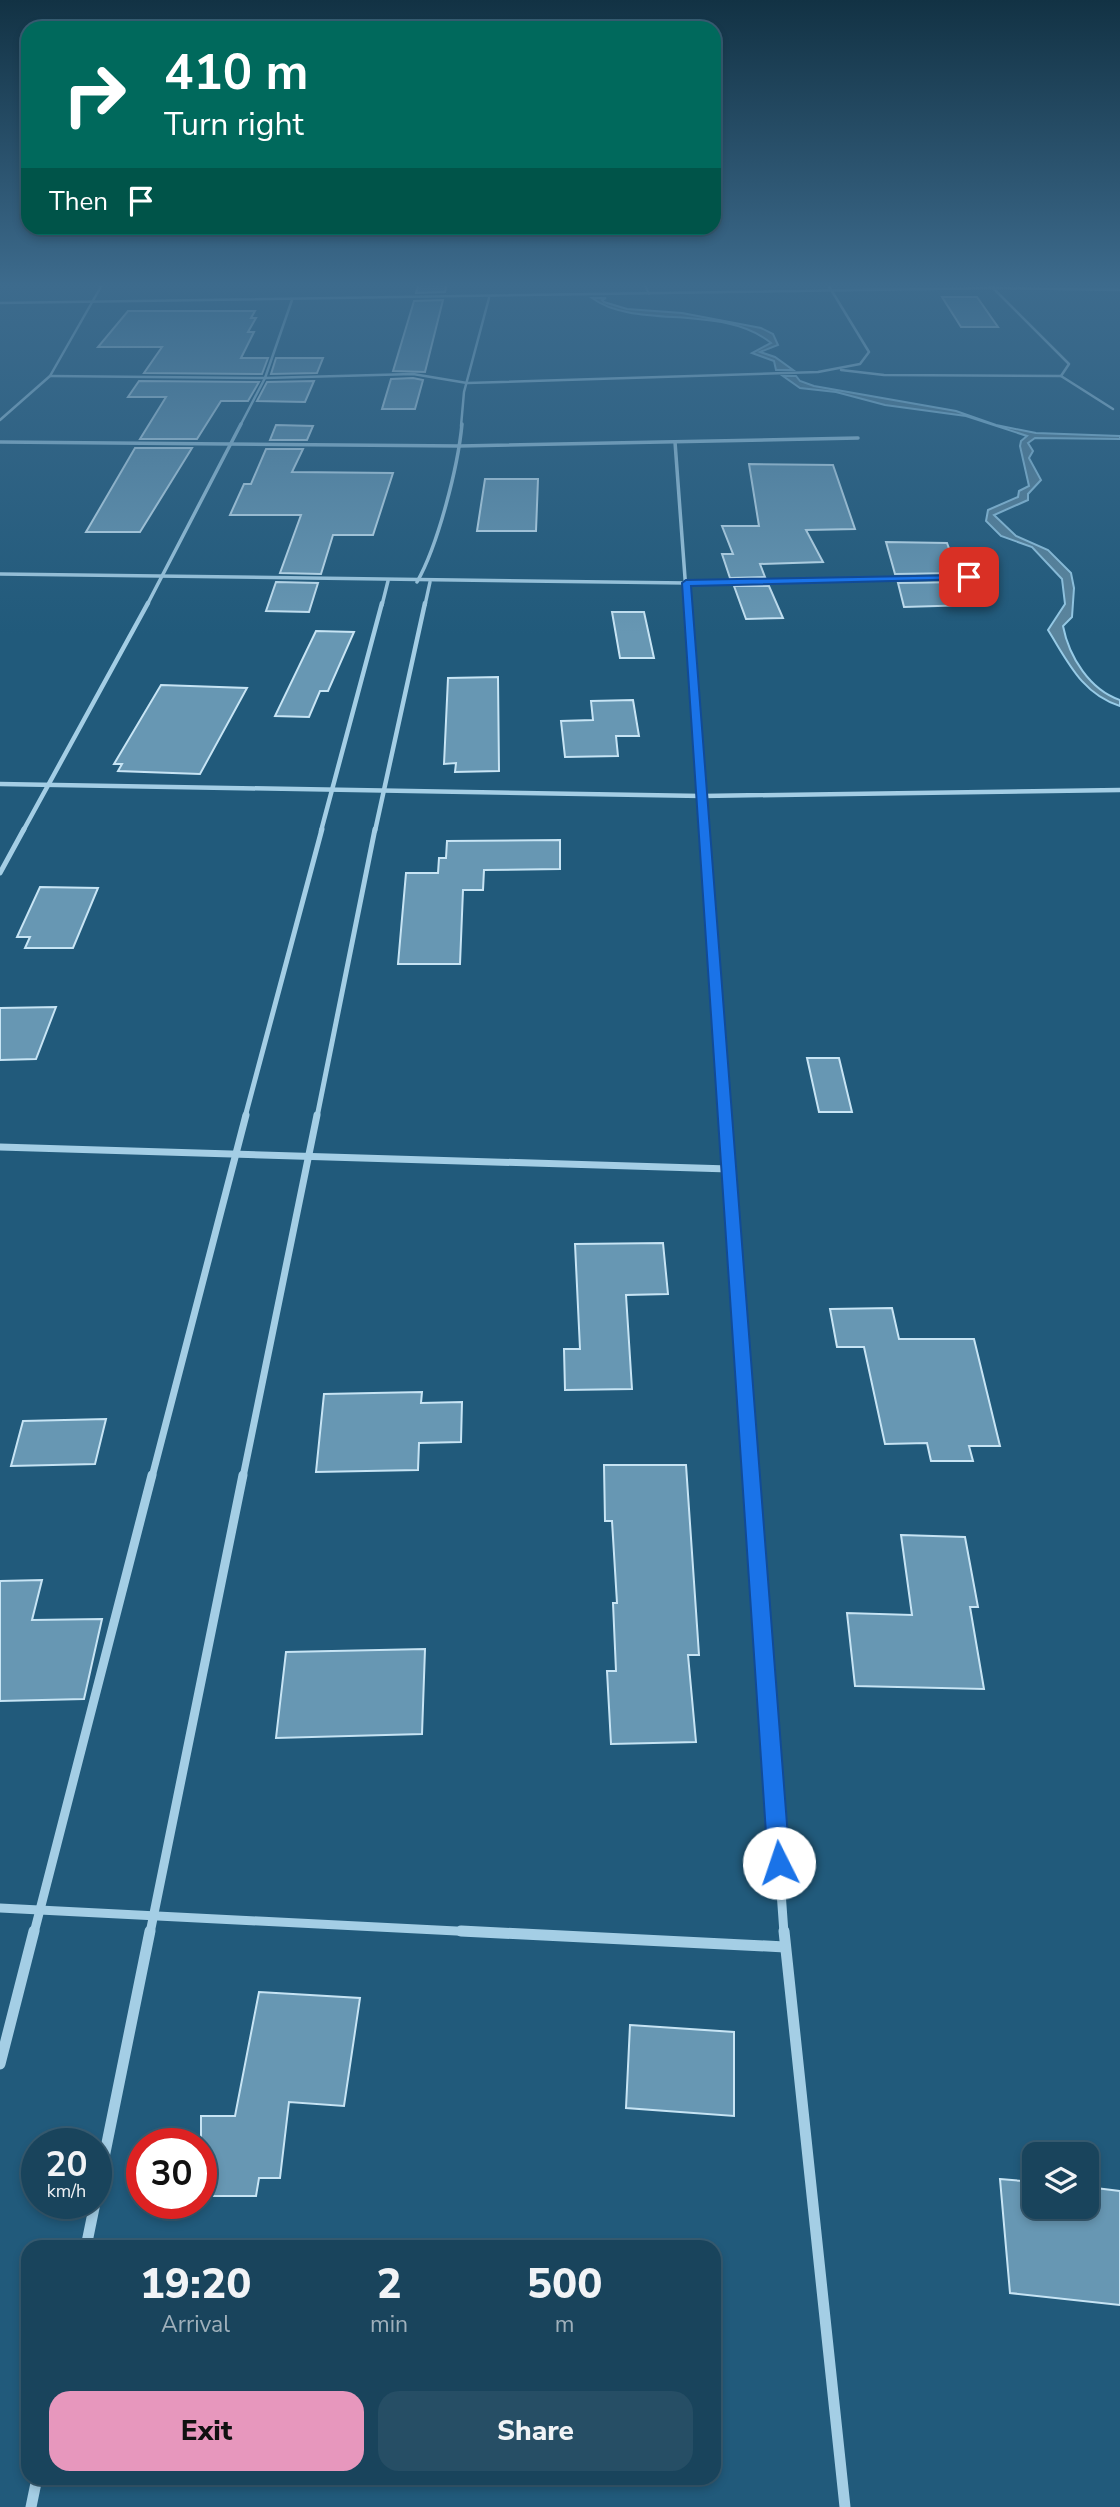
<!DOCTYPE html>
<html lang="en">
<head>
<meta charset="utf-8">
<style>
	:root { --surface:#19445c; --page:#264e65; --text:#f1f3f6; --muted:#9fb0bb; --line:#375c72; --accent:#e797bd }
	body { margin:0; font-family:"Nunito Sans",sans-serif; background:var(--page); color:var(--text); height:100vh; display:flex; flex-direction:column; font-size:26px; white-space:nowrap }
	* { box-sizing:border-box; margin:0 }
	p { font-size:23px; color:var(--muted) }
	.icon { flex:none; width:38px; height:38px; fill:none; stroke:currentColor; stroke-width:2; stroke-linecap:round; stroke-linejoin:round }
	.map { position:relative; flex:1; overflow:hidden }
	.side { position:absolute; left:21px; top:2240px; width:700px; height:245px; display:flex; flex-direction:column; background:var(--surface); border-radius:21px; box-shadow:0 4px 10px #0003,0 0 0 2px var(--line) }
	.side>* { flex:none }
	.guide { position:absolute; left:21px; top:21px; width:700px; height:214px; border-radius:21px; box-shadow:0 4px 10px #0003,0 0 0 2px var(--line); background:#00695c; color:#fff; overflow:hidden }
	.tools { position:absolute; left:1022px; top:2142px; display:grid; gap:14px }
	.tools a { display:grid; place-items:center; width:77px; height:77px; border-radius:14px; background:var(--surface); box-shadow:0 4px 10px #0003,0 0 0 2px var(--line); font-size:35px }
	.speed { position:absolute; left:21px; top:2128px; display:flex; gap:14px; font-size:35px; font-weight:700; text-align:center }
	.speed>* { display:grid; place-content:center; width:91px; height:91px; border-radius:50%; background:var(--surface); box-shadow:0 4px 10px #0003,0 0 0 2px var(--line); line-height:1 }
	.speed small { font-size:18px; font-weight:400 }
	.speed .limit { border:10px solid #d22; background:#fff; color:#111 }
	.pin { position:absolute; display:grid; place-items:center; width:60px; height:60px; color:#fff; margin:-30px; border-radius:14px; box-shadow:0 4px 10px #0006 }
	.me { position:absolute; width:77px; margin:-38px; rotate:356deg; stroke-linejoin:round; filter:drop-shadow(0 0 5px #0008) }
	.turn { display:flex; align-items:center; gap:24px; height:147px; padding:0 28px; font-size:32px }
	.turn .icon { width:91px; height:91px; stroke-width:2.5 }
	.turn b { display:block; font-size:49px; line-height:60px }
	.then { display:flex; align-items:center; height:66px; padding:0 28px; background:#0003; gap:14px; font-size:26px }
	.eta { display:flex; justify-content:space-evenly; align-items:center; height:119px; text-align:center }
	.eta b { font-size:42px; font-weight:800; line-height:49px }
	.button { display:flex; gap:14px; margin-top:auto; padding:14px 28px }
	.button a { flex:1; height:80px; border-radius:21px; background:var(--accent); color:#111; font-size:28px; font-weight:800; line-height:80px; text-align:center }
	.button a+a { background:var(--page); color:var(--text) }
	.map>svg:first-child { display:block }
	.water { fill:#5b859d; stroke:#97cbe7; stroke-width:2 }
	.building { fill:#6797b3; stroke:#c7e4f4; stroke-width:2 }
	.lines { fill:none; stroke-linecap:round; stroke-linejoin:round }
	.lane { stroke:#a4cee5; stroke-width:2 }
	.street-far6 { stroke:#a4cee5; stroke-width:2.5 }
	.street-far5 { stroke:#a4cee5; stroke-width:3.5 }
	.street-far4 { stroke:#a4cee5; stroke-width:4.5 }
	.street-far3 { stroke:#a4cee5; stroke-width:5 }
	.street-far2 { stroke:#a4cee5; stroke-width:7 }
	.street-far1 { stroke:#a4cee5; stroke-width:9 }
	.street { stroke:#a4cee5; stroke-width:11 }
	.route { fill:#1a73e8; stroke:#114b97; stroke-width:2 }
</style>
</head>
<body>
<div class="map">
<svg width="1120" height="2507" viewBox="0 0 1120 2507">
	<rect width="100%" height="100%" fill="#215a7b"/>
	<!-- water -->
	<g class="water">
		<path d="M592,298H606L602,300L604,302L627,309L682,313L761,328L773,334L778,345L760,352L775,357L793,370H776L774,361L752,353L771,343C723,303 635,330 592,298Z"/>
		<path d="M783,376H796L800,381L814,386L956,411L996,425L1036,433L1120,436V439L1035,438L1028,443L1033,451L1029,458L1041,480L1028,494V500L994,515L1016,536L1048,550L1071,573L1074,588L1072,617L1063,626C1069,657 1090,690 1120,700V706C1082,694 1068,662 1048,630L1065,604L1062,579L1032,547L1001,536L986,521L988,510L1018,497L1019,491L1029,486L1020,446L1021,441L1027,436L966,416L885,405L836,392L800,388Z"/>
	</g>
	<!-- building -->
	<g class="building">
		<path d="M419,283H447L445,292L416,293Z"/>
		<path d="M942,297H977L998,327H961Z"/>
		<path d="M443,300L425,372L393,371L414,301Z"/>
		<path d="M128,311H255L251,318H256L248,332H254L241,358H268L262,374L144,373L162,347H98Z"/>
		<path d="M276,358H323L317,373L271,374Z"/>
		<path d="M413,378L423,380L415,409H382L391,379Z"/>
		<path d="M139,381L259,382L248,401H221L197,439H140L166,397H128Z"/>
		<path d="M314,381L305,402L257,401L267,382Z"/>
		<path d="M276,425L313,426L307,440H270Z"/>
		<path d="M135,448H192L140,532H86Z"/>
		<path d="M266,449H303L292,472L393,473L373,535H333L321,574L280,573L301,515H230L244,484H251Z"/>
		<path d="M749,464L833,465L855,529L806,530L823,562L760,564L765,577L730,578L722,554H733L722,526H759Z"/>
		<path d="M485,479H538L536,531H477Z"/>
		<path d="M886,542L947,543L958,573L895,574Z"/>
		<path d="M276,582L318,583L309,612L266,611Z"/>
		<path d="M962,582L971,605L904,607L898,583Z"/>
		<path d="M734,586H769L783,618L746,619Z"/>
		<path d="M612,612H644L654,658H620Z"/>
		<path d="M316,631L354,632L328,691H320L309,717L275,716Z"/>
		<path d="M498,677L499,771L455,772L456,763L444,764L448,678Z"/>
		<path d="M161,685L247,688L200,774L118,771L122,764H114Z"/>
		<path d="M633,700L639,736H616L618,756L565,757L561,721L593,720L591,701Z"/>
		<path d="M560,840V869L484,870L483,890H463L460,964H398L406,873H438L439,858H446L447,841Z"/>
		<path d="M40,887L98,888L73,948H25L30,937H17Z"/>
		<path d="M56,1007L36,1059L0,1060V1008Z"/>
		<path d="M807,1058H839L852,1112H819Z"/>
		<path d="M663,1243L668,1294L626,1295L632,1389L565,1390L564,1349H580L575,1244Z"/>
		<path d="M892,1308L899,1339H974L1000,1446H969L973,1461H931L927,1443L885,1444L864,1347H837L830,1309Z"/>
		<path d="M422,1392L421,1403L462,1402L461,1442L419,1443L418,1470L316,1472L324,1394Z"/>
		<path d="M106,1419L95,1464L11,1466L23,1421Z"/>
		<path d="M604,1465H686L699,1655H688L696,1742L611,1744L607,1671H616L613,1603H617L612,1521H605Z"/>
		<path d="M901,1535L965,1537L978,1607H970L984,1689L855,1686L847,1613L912,1615Z"/>
		<path d="M42,1580L32,1620L102,1619L84,1699L0,1701V1581Z"/>
		<path d="M425,1649L422,1734L276,1738L286,1652Z"/>
		<path d="M259,1992L360,1998L344,2106L289,2102L280,2178H259L256,2196H208L211,2177H201V2116H235Z"/>
		<path d="M630,2025L734,2032V2116L626,2108Z"/>
		<path d="M1000,2179L1034,2182V2207H1087V2187L1120,2191V2305L1010,2293Z"/>
	</g>
	<g class="lines">
		<!-- lane -->
		<path class="lane" d="M644,283L649,294"/>
		<!-- street-far6 -->
		<g class="street-far6">
			<path d="M988,283L1069,364L1061,376L1113,409"/>
			<path d="M0,303L994,288L1120,290"/>
			<path d="M841,370L884,375L1061,376"/>
			<path d="M50,376L265,378L413,374L467,383L818,372L860,364L869,352L827,283"/>
			<path d="M0,420L50,376L103,283"/>
			<path d="M240,426L265,378L292,300"/>
			<path d="M461,426L464,392L489,298"/>
		</g>
		<!-- street-far5 -->
		<g class="street-far5">
			<path d="M0,442L460,446L858,438"/>
			<path d="M675,442L687,605"/>
			<path d="M0,574L686,583L969,577"/>
			<path d="M417,582C438,545 458,467 462,424"/>
			<path d="M147,605L241,424"/>
			<path d="M382,605L388,581"/>
			<path d="M425,605L430,582"/>
		</g>
		<!-- street-far4 -->
		<g class="street-far4">
			<path d="M687,603L703,831"/>
			<path d="M0,784L702,796L1120,790"/>
			<path d="M23,831L148,603"/>
			<path d="M321,831L382,603"/>
			<path d="M375,831L425,603"/>
		</g>
		<!-- street-far3 -->
		<g class="street-far3">
			<path d="M703,829L724,1117"/>
			<path d="M0,873L24,829"/>
			<path d="M245,1117L322,829"/>
			<path d="M317,1117L375,829"/>
		</g>
		<!-- street-far2 -->
		<g class="street-far2">
			<path d="M724,1115L751,1477"/>
			<path d="M0,1147L729,1169"/>
			<path d="M152,1477L246,1115"/>
			<path d="M243,1477L317,1115"/>
		</g>
		<!-- street-far1 -->
		<g class="street-far1">
			<path d="M751,1475L784,1933"/>
			<path d="M0,1908L496,1933"/>
			<path d="M34,1933L152,1475"/>
			<path d="M150,1933L243,1475"/>
		</g>
		<!-- street -->
		<g class="street">
			<path d="M461,1931L785,1947"/>
			<path d="M784,1931L845,2507"/>
			<path d="M0,2064L34,1931"/>
			<path d="M96,2197L150,1931"/>
			<path d="M86,2247L95,2203"/>
			<path d="M31,2507L37,2478"/>
		</g>
	</g>
	<!-- sky -->
	<linearGradient id="sky" x2="0" y2="1"><stop stop-color="#123244"/><stop offset="0.45" stop-color="#3d6b8d"/><stop offset="1" stop-color="#3d6b8d" stop-opacity="0"/></linearGradient>
	<rect width="1120" height="634" fill="url(#sky)"/>
	<!-- route -->
	<path class="route" d="M969,575L972,579L691,586L790,1863L787,1871L779,1874L771,1871L768,1863L682,583L686,580Z"/>
</svg>
<div class="tools">
<a><svg class="icon" aria-label="layers" viewBox="0 0 24 24"><path d="M12 4l9 5-9 5-9-5zM3 14l9 5 9-5"/></svg></a>
</div>
<div class="speed"><div>20<small>km/h</small></div><div class="limit">30</div></div>
<div class="pin" style="left:969px;top:577px;background:#d93025"><svg class="icon" aria-label="arrive" viewBox="0 0 24 24"><path d="M6 21V4h12l-3 4 3 4H6"/></svg></div>
<svg class="me" style="left:779px;top:1863px" viewBox="-20 -20 40 40"><circle r="19" fill="#fff"/><path d="M0-13L10 11 0 6-10 11z" fill="#1a73e8"/></svg>
<div class="guide">
<div class="turn"><svg class="icon" aria-label="right" viewBox="0 0 24 24"><path d="M7 20v-9h11M14 6l5 5-5 5"/></svg><div><b>410 m</b>Turn right</div></div>
<div class="then">Then<svg class="icon" aria-label="arrive" viewBox="0 0 24 24"><path d="M6 21V4h12l-3 4 3 4H6"/></svg></div>
</div>
<section class="side">
<div class="eta">
<div><b>19:20</b><p>Arrival</p></div>
<div><b>2</b><p>min</p></div>
<div><b>500</b><p>m</p></div>
</div>
<div class="button"><a>Exit</a><a>Share</a></div>
</section>
</div>
</body>
</html>
